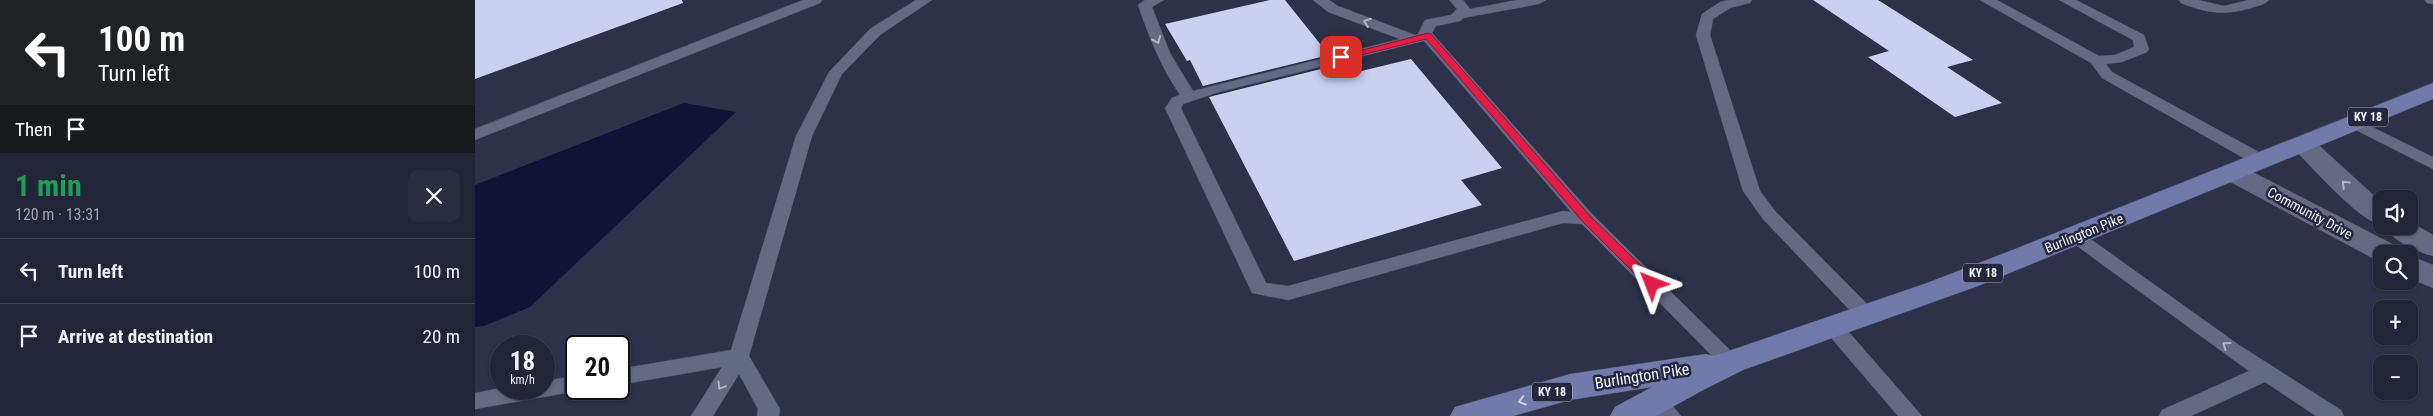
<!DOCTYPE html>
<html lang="en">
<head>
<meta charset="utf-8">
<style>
	:root { --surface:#222538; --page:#2a2d40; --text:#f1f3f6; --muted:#a2a5ae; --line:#3f4253 }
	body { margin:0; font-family:"Roboto Condensed",sans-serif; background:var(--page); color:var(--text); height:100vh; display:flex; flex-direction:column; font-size:19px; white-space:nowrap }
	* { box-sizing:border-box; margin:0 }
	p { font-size:16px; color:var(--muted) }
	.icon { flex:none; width:28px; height:28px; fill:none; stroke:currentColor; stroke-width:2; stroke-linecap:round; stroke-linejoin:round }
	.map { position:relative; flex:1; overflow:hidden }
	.panel { display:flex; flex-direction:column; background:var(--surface); width:475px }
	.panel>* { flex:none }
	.hud { background:#202124; color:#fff; overflow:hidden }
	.controls { position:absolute; left:1898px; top:190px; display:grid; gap:10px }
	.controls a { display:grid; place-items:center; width:45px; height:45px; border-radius:10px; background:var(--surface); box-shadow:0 1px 4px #0004,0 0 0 1px var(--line); font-size:25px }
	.speed { position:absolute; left:15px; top:335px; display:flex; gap:10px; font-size:25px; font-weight:700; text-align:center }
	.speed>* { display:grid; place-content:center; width:65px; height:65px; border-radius:50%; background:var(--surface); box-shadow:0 1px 4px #0004,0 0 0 1px var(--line); line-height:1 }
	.speed small { font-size:12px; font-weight:400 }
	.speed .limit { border:2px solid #111; border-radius:8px; background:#fff; color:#111 }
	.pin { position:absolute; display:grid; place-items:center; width:42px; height:42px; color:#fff; margin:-21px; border-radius:10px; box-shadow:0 2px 8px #0006 }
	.me { position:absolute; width:55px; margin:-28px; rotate:315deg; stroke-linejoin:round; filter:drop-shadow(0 0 4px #0008) }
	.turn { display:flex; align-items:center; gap:18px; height:105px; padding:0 15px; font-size:22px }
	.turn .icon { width:65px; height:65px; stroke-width:2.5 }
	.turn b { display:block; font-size:35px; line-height:42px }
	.then { display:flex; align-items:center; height:48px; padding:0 15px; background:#0003; gap:10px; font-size:19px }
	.round { display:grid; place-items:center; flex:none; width:52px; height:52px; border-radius:10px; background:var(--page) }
	.headline { display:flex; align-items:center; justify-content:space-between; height:85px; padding:0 15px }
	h1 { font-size:30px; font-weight:700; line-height:38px; color:#1e9e55 }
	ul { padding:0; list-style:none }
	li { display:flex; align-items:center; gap:15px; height:65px; padding:0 15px; border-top:1px solid var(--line) }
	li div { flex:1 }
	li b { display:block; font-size:19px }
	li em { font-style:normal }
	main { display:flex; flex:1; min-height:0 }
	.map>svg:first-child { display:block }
	.water { fill:#111236 }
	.building { fill:#cad0ef }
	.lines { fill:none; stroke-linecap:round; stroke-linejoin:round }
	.service-casing { stroke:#4b4d60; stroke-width:1 }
	.minor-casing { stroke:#4b4d60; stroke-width:1 }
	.primary-casing { stroke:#4b4d60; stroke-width:1 }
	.service { fill:#646984; fill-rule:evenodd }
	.minor { fill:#646984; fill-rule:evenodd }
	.primary { fill:#727aaa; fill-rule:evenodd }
	.oneway { stroke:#b2b5c6 }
	.oneway2 { stroke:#cbcfe3 }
	.route { fill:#e11d48; stroke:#92132f }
	.labels { text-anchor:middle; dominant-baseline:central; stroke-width:5; stroke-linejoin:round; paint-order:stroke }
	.shield { fill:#24273f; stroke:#b4b6c3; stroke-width:1 }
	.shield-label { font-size:12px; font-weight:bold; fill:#f1f3fc }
	.street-label { font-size:14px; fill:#f1f3fc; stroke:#24273f }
	.near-street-label { font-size:16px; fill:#f1f3fc; stroke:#24273f }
</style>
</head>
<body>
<main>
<section class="panel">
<div class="hud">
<div class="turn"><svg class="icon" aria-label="left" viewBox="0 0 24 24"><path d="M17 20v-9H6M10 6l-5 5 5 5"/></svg><div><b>100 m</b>Turn left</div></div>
<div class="then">Then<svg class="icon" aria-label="arrive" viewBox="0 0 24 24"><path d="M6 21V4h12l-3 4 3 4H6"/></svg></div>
</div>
<div class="headline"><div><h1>1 min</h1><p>120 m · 13:31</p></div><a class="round"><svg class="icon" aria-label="close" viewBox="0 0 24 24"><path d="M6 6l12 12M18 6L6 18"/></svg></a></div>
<ul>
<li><svg class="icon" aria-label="left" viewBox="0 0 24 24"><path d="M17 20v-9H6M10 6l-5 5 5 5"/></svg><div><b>Turn left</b></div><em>100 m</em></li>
<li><svg class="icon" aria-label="arrive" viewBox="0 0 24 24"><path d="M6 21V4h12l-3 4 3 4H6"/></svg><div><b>Arrive at destination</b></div><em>20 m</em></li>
</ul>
</section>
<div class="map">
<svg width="1958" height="416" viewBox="0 0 1958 416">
	<rect width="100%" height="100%" fill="#2d314a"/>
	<!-- water -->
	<path class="water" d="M209,103L261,112L55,307L9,326L0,327V185Z"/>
	<!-- building -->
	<g class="building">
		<path d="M0,0H207L208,3L0,79Z"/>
		<path d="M795,0H810L854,55L728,86L715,60L712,61L690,24Z"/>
		<path d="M1338,0H1403L1498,60L1472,67L1527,103L1480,117L1393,57L1414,51Z"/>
		<path d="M936,59L1027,168L986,180L1007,205L819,261L734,97L862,65L870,75Z"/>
	</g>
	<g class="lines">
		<defs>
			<g id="service">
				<path d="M328,0H347L345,3L0,140V129Z"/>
				<path d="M441,0H457L405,35L367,74L337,136L274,356L305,409L304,416H282L283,409L264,374L238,416H216L247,367L144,385V369L256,350L321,136L354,72L395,29Z"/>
				<path d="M670,0H689L677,7L695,53L718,91L925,39L853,12L838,0H854L863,6L940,35L943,34L950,20L976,15L982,9L974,0H988L995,9L1042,0H1071L1064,4L988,18L985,21L961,26L957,33L1118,215L1262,357L1265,362L1262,367L1255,370L1248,367L1107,224L1088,223L813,300L777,293L690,108L697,98L705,95C686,67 674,37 663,5ZM949,41L1096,212L1088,211L813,286L791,283L706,108L708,104L744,92Z"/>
				<path d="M1254,0H1277L1275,3L1255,8L1238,19L1235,35L1285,191L1300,211L1399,311L1402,316L1399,321L1392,323L1385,321L1288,219L1268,191L1221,35L1227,14L1245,2Z"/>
				<path d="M1505,0H1522L1624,56L1640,55L1659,47L1658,40L1584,0H1601L1669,35L1674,49L1672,52L1647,62L1631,64L1637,72L1793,157L1795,161L1793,165H1781L1627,78L1616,63Z"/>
				<path d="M1704,0H1723L1749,6L1774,0H1794C1790,5 1782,6 1776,8C1750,16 1731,13 1706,3Z"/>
				<path d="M1950,0H1958V4L1952,3Z"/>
				<path d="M1879,118L1958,157V169L1873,126L1871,123Z"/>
				<path d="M1601,231L1607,233L1764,345L1866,410L1869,416H1841L1790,382L1716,416H1684L1687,410L1774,371L1595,241L1592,237L1595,233Z"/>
				<path d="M1359,321L1366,323L1447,416H1423L1352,333L1349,328L1352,323Z"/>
				<path d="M101,376V389L108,390L0,409V393L26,388L69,389V381Z"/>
				<path d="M1181,393L1189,395L1206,416H1182L1170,401L1173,395Z"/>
			</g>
			<g id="minor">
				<path d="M1828,136L1837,139L1906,202V225C1882,219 1839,169 1819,149L1815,144L1819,139Z"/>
				<path d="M1757,164L1766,166L1923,247L1927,254H1906V262L1903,261L1748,178L1744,172L1748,166Z"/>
				<path d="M1934,221L1958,235V256C1942,252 1917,240 1908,226H1934Z"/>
				<path d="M1934,255L1958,265V288L1934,278Z"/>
			</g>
			<path id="primary" d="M1958,83V99L1503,286L1268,370L1230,389L1181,416H1135L1140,407L1177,387L1095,400L1038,416H975L980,407L1095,374L1231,354L1239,356L1452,283L1540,249Z"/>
		</defs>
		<!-- service casing -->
		<use href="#service" class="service-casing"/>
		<!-- minor casing -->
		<use href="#minor" class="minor-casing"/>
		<!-- primary casing -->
		<use href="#primary" class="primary-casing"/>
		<!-- service -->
		<use href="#service" class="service"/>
		<!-- minor -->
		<use href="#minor" class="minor"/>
		<!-- primary -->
		<use href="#primary" class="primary"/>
	</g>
	<!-- one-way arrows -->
	<defs><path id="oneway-chevron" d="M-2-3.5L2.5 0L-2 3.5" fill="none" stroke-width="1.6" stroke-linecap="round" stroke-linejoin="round" transform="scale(1.25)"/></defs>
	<g class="oneway">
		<use href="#oneway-chevron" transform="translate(892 22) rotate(-160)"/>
		<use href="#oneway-chevron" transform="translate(682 40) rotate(67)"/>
		<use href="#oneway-chevron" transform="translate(1870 184) rotate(-136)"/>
		<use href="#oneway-chevron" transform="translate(1751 345) rotate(-144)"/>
		<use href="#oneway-chevron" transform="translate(246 386) rotate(121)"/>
	</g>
	<use class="oneway2" href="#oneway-chevron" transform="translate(1047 401) rotate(164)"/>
	<!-- route -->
	<path class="route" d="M953,33L956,34L1116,217L1182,281L1183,284L1182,287H1173L1108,222L951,39L866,60L861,57Z"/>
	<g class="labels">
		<!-- shield labels -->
		<g class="shield">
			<rect x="1873" y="107.5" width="40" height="19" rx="4"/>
			<rect x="1488" y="263.5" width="40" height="19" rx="4"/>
			<rect x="1057" y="382.5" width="40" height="19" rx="4"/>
		</g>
		<g class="shield-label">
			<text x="1893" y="117">KY 18</text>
			<text x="1508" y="273">KY 18</text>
			<text x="1077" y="392">KY 18</text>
		</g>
		<!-- street labels -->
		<g class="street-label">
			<text transform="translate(1835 213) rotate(28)">Community Drive</text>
			<text transform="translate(1609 233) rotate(-22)">Burlington Pike</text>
		</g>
		<!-- near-street labels -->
		<g class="near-street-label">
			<text transform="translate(1167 376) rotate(-9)">Burlington Pike</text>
		</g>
	</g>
</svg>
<div class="controls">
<a><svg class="icon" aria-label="sound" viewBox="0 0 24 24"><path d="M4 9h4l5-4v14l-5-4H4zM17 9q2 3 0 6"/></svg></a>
<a><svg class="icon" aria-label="search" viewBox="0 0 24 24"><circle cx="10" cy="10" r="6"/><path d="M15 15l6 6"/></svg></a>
<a>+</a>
<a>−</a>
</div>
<div class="speed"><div>18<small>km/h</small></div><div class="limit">20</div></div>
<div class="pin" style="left:866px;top:57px;background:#d93025"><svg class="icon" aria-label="arrive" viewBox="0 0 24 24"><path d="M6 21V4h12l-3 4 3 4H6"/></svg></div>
<svg class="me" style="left:1177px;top:284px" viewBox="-20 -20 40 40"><path d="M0-17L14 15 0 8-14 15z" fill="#e11d48" stroke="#fff" stroke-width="4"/></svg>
</div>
</main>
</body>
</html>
